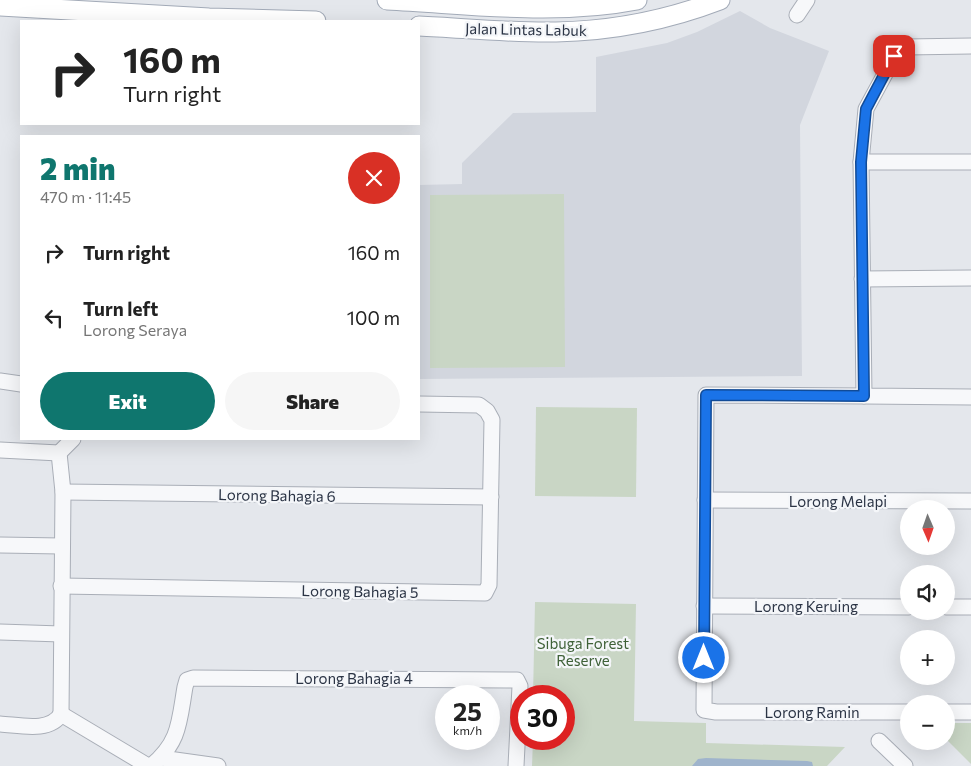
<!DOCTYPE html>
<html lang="en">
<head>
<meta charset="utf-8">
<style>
	:root { --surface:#fff; --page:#f6f6f6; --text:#222; --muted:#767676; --accent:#0f766e }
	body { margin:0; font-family:Commissioner,sans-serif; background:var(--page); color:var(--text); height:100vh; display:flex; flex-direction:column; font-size:19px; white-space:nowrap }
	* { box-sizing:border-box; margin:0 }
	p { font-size:16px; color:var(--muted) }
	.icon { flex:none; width:28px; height:28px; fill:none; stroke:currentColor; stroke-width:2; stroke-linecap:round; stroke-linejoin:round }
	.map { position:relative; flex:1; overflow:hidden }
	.panel { position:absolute; left:20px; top:135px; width:400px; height:305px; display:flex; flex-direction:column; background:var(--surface); border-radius:0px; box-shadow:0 5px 20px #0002 }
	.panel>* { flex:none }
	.hud { position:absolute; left:20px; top:20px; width:400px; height:105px; border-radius:0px; box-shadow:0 5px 20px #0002; background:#fff; color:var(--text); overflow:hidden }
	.needle { width:32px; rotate:178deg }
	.controls { position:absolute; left:900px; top:500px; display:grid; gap:10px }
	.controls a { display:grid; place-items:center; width:55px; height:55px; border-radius:50%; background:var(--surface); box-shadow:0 5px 20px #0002; font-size:25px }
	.speed { position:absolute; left:435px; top:685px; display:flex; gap:10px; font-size:25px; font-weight:700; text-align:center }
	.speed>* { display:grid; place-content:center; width:65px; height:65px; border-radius:50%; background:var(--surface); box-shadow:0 5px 20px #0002; line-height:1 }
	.speed small { font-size:12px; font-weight:400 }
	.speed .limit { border:8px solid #d22; background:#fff; color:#111 }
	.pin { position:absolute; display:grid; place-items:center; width:42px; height:42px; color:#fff; margin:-21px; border-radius:10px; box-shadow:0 2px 8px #0006 }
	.me { position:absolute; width:55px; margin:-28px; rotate:0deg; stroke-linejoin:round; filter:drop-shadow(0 0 4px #0008) }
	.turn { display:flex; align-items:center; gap:18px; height:105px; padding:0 20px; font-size:22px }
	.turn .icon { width:65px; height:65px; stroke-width:2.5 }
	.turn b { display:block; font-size:35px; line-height:42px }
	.round { display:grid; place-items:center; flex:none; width:52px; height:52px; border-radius:26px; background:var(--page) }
	.head { display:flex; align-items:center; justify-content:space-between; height:85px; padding:0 20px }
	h1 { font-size:30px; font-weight:800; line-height:38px; color:var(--accent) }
	.primary-button { display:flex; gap:10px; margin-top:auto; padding:10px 20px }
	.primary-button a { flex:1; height:58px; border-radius:30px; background:var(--accent); color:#fff; font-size:20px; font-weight:800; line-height:58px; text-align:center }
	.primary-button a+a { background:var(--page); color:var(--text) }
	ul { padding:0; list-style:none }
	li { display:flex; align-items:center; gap:15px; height:65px; padding:0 20px }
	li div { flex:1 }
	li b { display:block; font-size:19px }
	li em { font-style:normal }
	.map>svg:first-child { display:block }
	.built { fill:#d2d6de }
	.green { fill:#c9d6c5 }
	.water { fill:#9fb4cc }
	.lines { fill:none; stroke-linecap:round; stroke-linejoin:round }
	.minor-casing { stroke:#a9aeb7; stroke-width:17 }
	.major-casing { stroke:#a3abb8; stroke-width:21 }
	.minor { stroke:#f7f8fa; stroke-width:15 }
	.major { stroke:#fff; stroke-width:19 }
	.route-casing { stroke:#114b97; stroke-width:12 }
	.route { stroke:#1a73e8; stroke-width:9 }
	.labels { text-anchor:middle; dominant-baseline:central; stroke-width:4.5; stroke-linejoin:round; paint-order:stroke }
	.street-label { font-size:15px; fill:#2b3445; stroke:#f4f6f9 }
	.park-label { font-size:15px; fill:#3f6138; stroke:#f4f6f9 }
</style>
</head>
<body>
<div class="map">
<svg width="971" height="766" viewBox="0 0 971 766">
	<rect width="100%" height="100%" fill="#e4e7ec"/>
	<!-- built -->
	<path class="built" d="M740,11L770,28L829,51L800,125L802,376L419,379V185L462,184V163L513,113L596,112V57L667,43L697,32Z"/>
	<!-- green -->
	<g class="green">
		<path d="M564,194L565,367L430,368V195Z"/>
		<path d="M536,407L637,408L636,497L535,496Z"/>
		<path d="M535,602L636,604L634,721L706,723V743L845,747L827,766H532L533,739H564V696H533Z"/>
		<path d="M946,723H971V764L946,739Z"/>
	</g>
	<!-- water -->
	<path class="water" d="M706,758L807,761L812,762L813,766H692L698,759Z"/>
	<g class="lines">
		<defs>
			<g id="minor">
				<path d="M797,15L807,0"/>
				<path d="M971,46L906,47L898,50L866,109L861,162L864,396L971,397"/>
				<path d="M861,162H971"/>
				<path d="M862,279L971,278"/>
				<path d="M0,381L21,384"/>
				<path d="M864,396L706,395L704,710L716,712H909"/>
				<path d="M0,450L59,453L73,439"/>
				<path d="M59,453L63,492L61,714"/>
				<path d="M63,492L491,497"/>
				<path d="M705,500L971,501"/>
				<path d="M0,545L61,546"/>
				<path d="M61,586L485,593L489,585L492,420L487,411L479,405L419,404"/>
				<path d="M704,606L909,607"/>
				<path d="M946,607H971"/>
				<path d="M0,632L61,634"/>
				<path d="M946,712H971"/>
				<path d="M61,714L148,766"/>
				<path d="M0,724C19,725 50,733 61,714"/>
				<path d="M879,741L905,766"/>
				<path d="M161,758L218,766"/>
				<path d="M151,766C180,742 179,722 185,687L187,680L193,678L517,680L520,686L516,766"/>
			</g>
			<g id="major">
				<path d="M387,0C470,4 555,16 637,0"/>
				<path d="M0,6L209,18L316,21"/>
				<path d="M419,26C464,28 511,33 556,32C611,31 668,20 720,0"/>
			</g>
		</defs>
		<!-- minor casing -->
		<use href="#minor" class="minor-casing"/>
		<!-- major casing -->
		<use href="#major" class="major-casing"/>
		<!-- minor -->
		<use href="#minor" class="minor"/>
		<!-- major -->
		<use href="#major" class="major"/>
	</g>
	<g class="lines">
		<defs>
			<path id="route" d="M704,658L706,395L864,396L861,162L866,109L894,56"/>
		</defs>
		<!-- route casing -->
		<use href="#route" class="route-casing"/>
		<!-- route -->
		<use href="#route" class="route"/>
	</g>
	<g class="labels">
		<!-- street labels -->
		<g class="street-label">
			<text transform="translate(526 29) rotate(1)">Jalan Lintas Labuk</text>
			<text transform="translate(277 495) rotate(1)">Lorong Bahagia 6</text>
			<text x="838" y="501">Lorong Melapi</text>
			<text transform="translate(360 591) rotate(1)">Lorong Bahagia 5</text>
			<text x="806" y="606">Lorong Keruing</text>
			<text x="354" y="678">Lorong Bahagia 4</text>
			<text x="812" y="712">Lorong Ramin</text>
		</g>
		<!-- park labels -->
		<g class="park-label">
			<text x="583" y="643">Sibuga Forest<tspan x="583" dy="17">Reserve</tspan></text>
		</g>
	</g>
</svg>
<div class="controls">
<a><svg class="needle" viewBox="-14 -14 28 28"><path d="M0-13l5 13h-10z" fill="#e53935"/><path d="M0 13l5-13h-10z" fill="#767676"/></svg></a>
<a><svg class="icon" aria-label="sound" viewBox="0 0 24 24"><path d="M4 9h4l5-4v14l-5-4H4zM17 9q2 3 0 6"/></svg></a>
<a>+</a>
<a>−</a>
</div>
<div class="speed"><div>25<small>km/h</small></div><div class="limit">30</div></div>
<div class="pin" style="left:894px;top:56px;background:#d93025"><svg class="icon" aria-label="arrive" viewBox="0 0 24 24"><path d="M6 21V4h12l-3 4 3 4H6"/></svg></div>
<svg class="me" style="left:704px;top:658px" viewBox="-20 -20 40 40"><circle r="17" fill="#1a73e8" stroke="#fff" stroke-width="3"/><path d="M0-11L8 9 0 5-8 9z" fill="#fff"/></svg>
<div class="hud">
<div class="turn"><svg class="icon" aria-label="right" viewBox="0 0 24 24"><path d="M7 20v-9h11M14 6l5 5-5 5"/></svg><div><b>160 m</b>Turn right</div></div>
</div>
<section class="panel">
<div class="head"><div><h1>2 min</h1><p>470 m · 11:45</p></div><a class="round" style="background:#d93025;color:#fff"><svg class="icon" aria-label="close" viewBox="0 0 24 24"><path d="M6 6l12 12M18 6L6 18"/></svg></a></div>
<ul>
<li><svg class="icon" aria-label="right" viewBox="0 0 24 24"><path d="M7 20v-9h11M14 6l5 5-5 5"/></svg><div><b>Turn right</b></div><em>160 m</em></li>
<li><svg class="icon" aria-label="left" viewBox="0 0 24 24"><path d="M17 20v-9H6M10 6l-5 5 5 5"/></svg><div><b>Turn left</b><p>Lorong Seraya</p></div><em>100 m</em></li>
</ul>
<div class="primary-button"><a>Exit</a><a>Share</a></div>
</section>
</div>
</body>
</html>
